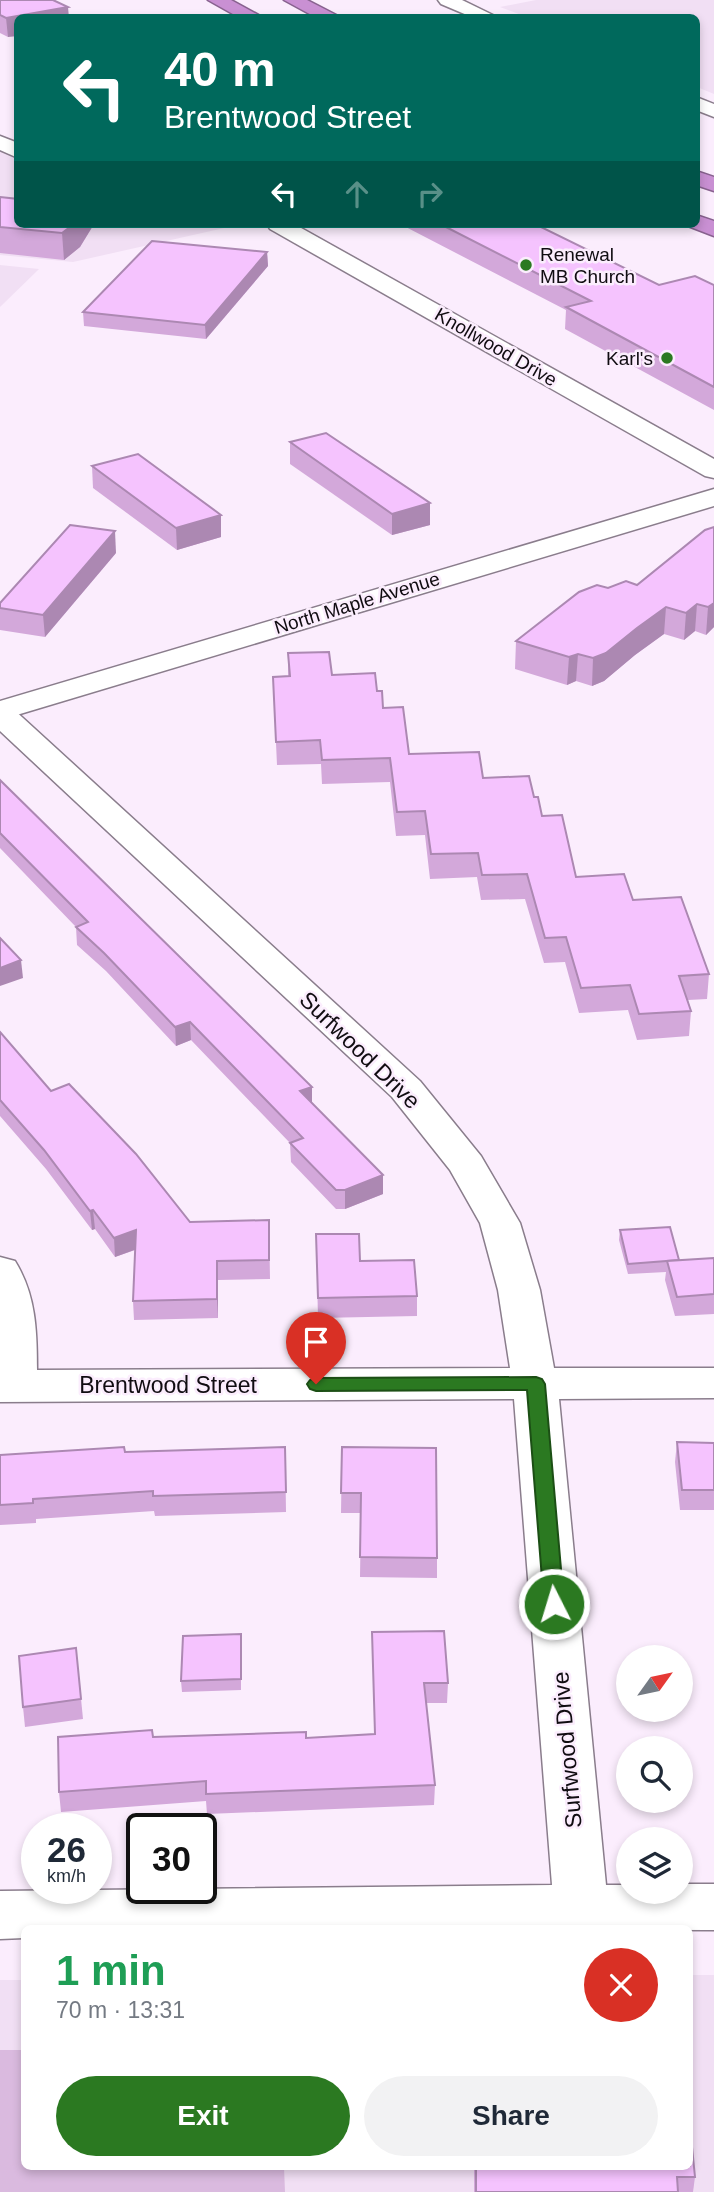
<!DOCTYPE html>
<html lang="en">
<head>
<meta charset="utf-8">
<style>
	:root { --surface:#fff; --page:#f2f2f3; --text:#1f2937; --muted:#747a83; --accent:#2b7921 }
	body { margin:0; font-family:Arial,sans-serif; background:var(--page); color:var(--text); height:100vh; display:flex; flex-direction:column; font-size:26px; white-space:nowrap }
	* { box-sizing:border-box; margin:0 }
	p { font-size:23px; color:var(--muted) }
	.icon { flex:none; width:38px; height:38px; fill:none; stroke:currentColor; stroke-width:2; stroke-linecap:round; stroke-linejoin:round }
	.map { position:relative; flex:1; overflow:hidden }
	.panel { position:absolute; left:21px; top:1925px; width:672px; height:245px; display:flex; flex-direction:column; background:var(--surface); border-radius:10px; box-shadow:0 4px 10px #0003 }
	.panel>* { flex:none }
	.guide { position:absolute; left:14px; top:14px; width:686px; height:214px; border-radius:10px; box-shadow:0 4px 10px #0003; background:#00695c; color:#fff; overflow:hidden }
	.needle { width:46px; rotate:57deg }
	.buttons { position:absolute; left:616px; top:1645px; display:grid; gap:14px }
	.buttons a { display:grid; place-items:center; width:77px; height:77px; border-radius:50%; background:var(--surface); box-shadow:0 4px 10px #0003; font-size:35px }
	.speed { position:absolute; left:21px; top:1813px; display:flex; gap:14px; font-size:35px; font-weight:700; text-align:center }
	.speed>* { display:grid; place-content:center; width:91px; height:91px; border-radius:50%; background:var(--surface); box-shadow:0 4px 10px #0003; line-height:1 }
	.speed small { font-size:18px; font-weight:400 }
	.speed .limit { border:4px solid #111; border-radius:10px; background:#fff; color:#111 }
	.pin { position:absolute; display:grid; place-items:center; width:60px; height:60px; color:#fff; margin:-72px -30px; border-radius:50% 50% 50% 0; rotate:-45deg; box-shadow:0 0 7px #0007 }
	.pin .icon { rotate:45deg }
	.me { position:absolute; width:77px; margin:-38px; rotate:355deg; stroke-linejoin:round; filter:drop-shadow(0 0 5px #0008) }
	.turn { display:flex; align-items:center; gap:24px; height:147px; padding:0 35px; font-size:32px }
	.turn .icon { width:91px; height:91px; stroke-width:2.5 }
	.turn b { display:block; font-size:49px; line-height:60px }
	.lanes { display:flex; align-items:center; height:66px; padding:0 35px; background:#0003; justify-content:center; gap:35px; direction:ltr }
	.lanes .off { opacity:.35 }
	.round { display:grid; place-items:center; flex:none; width:74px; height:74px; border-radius:37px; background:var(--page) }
	.overview { display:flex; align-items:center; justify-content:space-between; height:119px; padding:0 35px }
	h1 { font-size:42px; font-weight:800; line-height:52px; color:#1e9e55 }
	.button { display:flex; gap:14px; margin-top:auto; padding:14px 35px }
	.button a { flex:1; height:80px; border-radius:42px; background:var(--accent); color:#fff; font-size:28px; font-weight:800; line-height:80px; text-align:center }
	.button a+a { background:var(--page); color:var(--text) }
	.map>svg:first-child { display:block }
	.built { fill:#f1dff4 }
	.green { fill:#dabadf }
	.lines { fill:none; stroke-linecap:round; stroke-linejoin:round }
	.minor-casing { stroke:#8a7d8c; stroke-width:3 }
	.tertiary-casing { stroke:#8a7d8c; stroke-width:3 }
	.motorway-casing { stroke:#88628f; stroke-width:3 }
	.minor { fill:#fff; fill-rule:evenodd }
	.tertiary { fill:#fff; fill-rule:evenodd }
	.motorway { fill:#c990d3; fill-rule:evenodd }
	.wall { fill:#d3a8da }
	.shaded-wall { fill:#ac88b2 }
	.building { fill:#f5c3fe; stroke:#ac88b2; stroke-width:2 }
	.route { fill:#2b7921; stroke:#1c4f15; stroke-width:2 }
	.poi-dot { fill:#2b7921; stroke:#fbedfd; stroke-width:2.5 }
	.labels { text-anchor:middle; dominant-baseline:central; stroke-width:5; stroke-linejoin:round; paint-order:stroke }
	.far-poi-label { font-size:19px; fill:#100c11; stroke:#fbedfd; text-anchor:start }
	.far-street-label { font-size:19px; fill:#100c11; stroke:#fbedfd }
	.street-label { font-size:23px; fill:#100c11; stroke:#fbedfd }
</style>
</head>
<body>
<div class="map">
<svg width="714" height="2192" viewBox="0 0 714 2192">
	<rect width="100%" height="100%" fill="#fbedfd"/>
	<!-- built -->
	<g class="built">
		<path d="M536,0H714V94L697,87L696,18L527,17L500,7Z"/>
		<path d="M0,142L17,152L18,224H242L73,262L0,255Z"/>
		<path d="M0,265L39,269L0,307Z"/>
		<path d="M690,1975H714V2192H0V1980H24V2166H690Z"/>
	</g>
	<!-- green -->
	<path class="green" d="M0,2050H24V2166L284,2167L285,2192H0Z"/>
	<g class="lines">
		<defs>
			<g id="minor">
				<path d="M0,136L18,143V158L0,150Z"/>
				<path d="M267,224H294L714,459V478L705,476L270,229Z"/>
				<path d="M0,705L11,707L420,1081L481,1156L520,1223L540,1290L554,1368H714V1398L559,1399L606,1885H628V1892H681V1884H714V1930L24,1928V1938L0,1939V1891L552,1885L514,1399L0,1402V1257L15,1261C36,1295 37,1331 37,1370L510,1368L498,1290L480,1223L450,1170L392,1097L0,731Z"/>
			</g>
			<g id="tertiary">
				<path d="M438,0H462L499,18H474L441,4Z"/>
				<path d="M696,97L714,104V117L696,110Z"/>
				<path d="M714,489V506L0,720V701Z"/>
			</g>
			<g id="motorway">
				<path d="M208,0H231L264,18H240Z"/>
				<path d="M284,0H307L342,18H317Z"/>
				<path d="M696,171L714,177V191L696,185Z"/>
				<path d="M696,215L714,221V236L688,226L696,224Z"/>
			</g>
		</defs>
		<!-- minor casing -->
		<use href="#minor" class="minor-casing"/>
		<!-- tertiary casing -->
		<use href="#tertiary" class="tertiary-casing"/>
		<!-- motorway casing -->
		<use href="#motorway" class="motorway-casing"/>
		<!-- minor -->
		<use href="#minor" class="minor"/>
		<!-- tertiary -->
		<use href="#tertiary" class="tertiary"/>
		<!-- motorway -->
		<use href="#motorway" class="motorway"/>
	</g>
	<!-- wall -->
	<g class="wall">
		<path d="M0,0H53L8,37L0,33Z"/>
		<path d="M0,197L18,224H94L80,247L64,260L0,253Z"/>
		<path d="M400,224H535L659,285H714V410L565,329L566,310Z"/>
		<path d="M267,252L268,266L206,339L84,326L83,312Z"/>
		<path d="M290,442L430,525L392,535L290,464Z"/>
		<path d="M92,466L221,515V537L177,550L93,488Z"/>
		<path d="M705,530L714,627L706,635L695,631L684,640L664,634L635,655L604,681L592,686L576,681L567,685L515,669L516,641L608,588L637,585Z"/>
		<path d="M116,553L45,637L0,630V603Z"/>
		<path d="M288,653L332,675L377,691L383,708L409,754L483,778L534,797L542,816L576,877L633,900L709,974L707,999L688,1000L691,1011L689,1036L637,1040L628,1010L579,1013L565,962L544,963L525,899L481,900L477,877L430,879L425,835L396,836L390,782L322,784L321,764L277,765L273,677L288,676Z"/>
		<path d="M0,780L312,1103L383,1194L345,1209H336L291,1162L290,1143L191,1040L176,1046L106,971L77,945L76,927L0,848Z"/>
		<path d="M0,1032L51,1091L190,1222L269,1220L270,1279L218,1280V1318L134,1320L133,1301L135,1250L115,1257L95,1229L92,1230L46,1169L0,1116Z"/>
		<path d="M620,1230L679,1260L714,1258V1314L675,1316L665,1280L666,1272L628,1274L619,1240Z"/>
		<path d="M316,1234L417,1296V1316L318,1318Z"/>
		<path d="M677,1442L714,1443V1510H680L675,1462Z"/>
		<path d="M285,1447L286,1512L155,1516L154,1511L36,1519V1523L0,1525V1455Z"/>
		<path d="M342,1447L437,1558V1578L360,1577L361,1513H341Z"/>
		<path d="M372,1632L448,1683L447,1703H426L435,1785L434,1805L207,1814L206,1801L61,1812L59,1792L153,1737L306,1738L375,1735Z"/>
		<path d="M241,1634V1690L182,1692L181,1681Z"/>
		<path d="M76,1648L83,1719L25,1727L23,1707Z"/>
		<path d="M474,2166H690L695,2177L693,2192H474Z"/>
	</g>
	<!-- shaded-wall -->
	<g class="shaded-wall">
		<path d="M68,7L69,18H18V36L8,37L6,18Z"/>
		<path d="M74,224H94L80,247L64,260L62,233Z"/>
		<path d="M267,252L268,266L206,339L205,325Z"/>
		<path d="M430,503V525L392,535V514Z"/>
		<path d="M221,515V537L177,550L176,528Z"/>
		<path d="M115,531L116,553L45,637L43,615Z"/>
		<path d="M714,603V627L706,635L708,607Z"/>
		<path d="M697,604L695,631L684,640L686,613Z"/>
		<path d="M666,607L664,634L635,655L604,681L592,686L593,658Z"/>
		<path d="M578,654L576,681L567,685L569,657Z"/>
		<path d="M21,960L23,978L0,986V968Z"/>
		<path d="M190,1022L191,1040L176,1046L175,1027Z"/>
		<path d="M312,1087V1106L300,1091Z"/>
		<path d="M383,1175V1194L345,1209V1190Z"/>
		<path d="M93,1210L95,1229L92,1230L90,1211Z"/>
		<path d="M136,1230L137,1249L115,1257L114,1238Z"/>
		<path d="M217,1261L218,1280V1318L217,1299Z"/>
	</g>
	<!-- building -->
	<g class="building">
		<path d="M0,0H53L68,7L6,18L0,15Z"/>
		<path d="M0,197L18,199V224H74L62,233L0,227Z"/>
		<path d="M440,224H535L659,285L695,276L714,285V387L566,307L591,301Z"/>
		<path d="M152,241L267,252L205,325L83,312Z"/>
		<path d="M326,433L430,503L392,514L290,442Z"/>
		<path d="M138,454L221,515L176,528L92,466Z"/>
		<path d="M70,525L115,531L43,615L0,608V603Z"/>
		<path d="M714,527V603L708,607L697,604L686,613L666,607L637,628L606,653L593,658L578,654L569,657L516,641L579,592L597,585L608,588L626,581L637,585L705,530Z"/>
		<path d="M329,652L332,675L375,673L377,691H382L383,708L403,707L409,754L479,752L483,778L529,776L534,797H538L542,816L562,815L576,877L624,874L633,900L681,897L709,974L679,976L691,1011L639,1014L630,985L581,988L566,937L545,938L527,874L482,875L478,853L431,854L425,811L397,812L390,758L322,760L320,740L276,742L273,677L290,676L288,653Z"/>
		<path d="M0,780L312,1087L300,1091L383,1175L345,1190H336L290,1143L303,1138L190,1022L175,1027L104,953L76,927L88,922L0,833Z"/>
		<path d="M0,938L21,960L0,968Z"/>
		<path d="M0,1032L51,1091L69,1084L136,1154L190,1222L269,1220V1260L217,1261V1299L133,1301L136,1230L114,1238L93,1210L90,1211L44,1150L0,1100Z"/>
		<path d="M670,1227L679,1260L628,1264L620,1230Z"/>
		<path d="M316,1234H359L360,1261L414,1260L417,1296L318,1298Z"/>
		<path d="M714,1258V1294L677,1297L667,1261Z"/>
		<path d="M677,1442L714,1443V1490H682Z"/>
		<path d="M124,1447L125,1452L285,1447L286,1492L153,1496V1491L33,1499V1503L0,1505V1455Z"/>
		<path d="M342,1447L436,1448L437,1558L360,1557L361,1493H341Z"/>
		<path d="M444,1631L448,1683H424L435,1785L206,1794V1781L59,1792L58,1737L152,1730L153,1737L306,1732V1738L375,1734L372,1632Z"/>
		<path d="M241,1634V1679L181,1681L183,1636Z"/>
		<path d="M76,1648L81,1699L23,1707L19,1656Z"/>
		<path d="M690,2127L695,2177H677L678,2192H476V2166H690Z"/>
	</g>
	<!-- route -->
	<path class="route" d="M536,1377L542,1379L545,1384L564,1604L561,1609L554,1612L547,1609L544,1604L527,1390L316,1391L310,1389L307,1384L310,1380L316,1378Z"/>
	<!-- markers -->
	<g class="poi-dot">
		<circle cx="526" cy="265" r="7"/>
		<circle cx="667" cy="358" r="7"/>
	</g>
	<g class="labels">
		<!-- far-poi labels -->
		<g class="far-poi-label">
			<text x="540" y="254">Renewal<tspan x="540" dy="22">MB Church</tspan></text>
			<text x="653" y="358" text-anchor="end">Karl's</text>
		</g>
		<!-- far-street labels -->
		<g class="far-street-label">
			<text transform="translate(496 347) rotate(30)">Knollwood Drive</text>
			<text transform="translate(357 603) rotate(-17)">North Maple Avenue</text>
		</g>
		<!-- street labels -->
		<g class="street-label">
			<text transform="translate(360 1050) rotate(44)">Surfwood Drive</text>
			<text x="168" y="1385">Brentwood Street</text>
			<text transform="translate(567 1750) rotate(-95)">Surfwood Drive</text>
		</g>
	</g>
</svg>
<div class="buttons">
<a><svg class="needle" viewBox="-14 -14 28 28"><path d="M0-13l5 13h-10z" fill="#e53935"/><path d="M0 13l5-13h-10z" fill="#747a83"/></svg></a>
<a><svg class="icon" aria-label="search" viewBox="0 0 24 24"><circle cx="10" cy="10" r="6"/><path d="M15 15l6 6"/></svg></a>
<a><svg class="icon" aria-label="layers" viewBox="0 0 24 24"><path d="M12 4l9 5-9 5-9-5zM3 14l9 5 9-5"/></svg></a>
</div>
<div class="speed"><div>26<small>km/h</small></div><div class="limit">30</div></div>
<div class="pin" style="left:316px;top:1384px;background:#d93025"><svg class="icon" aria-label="arrive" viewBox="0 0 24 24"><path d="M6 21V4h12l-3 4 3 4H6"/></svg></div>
<svg class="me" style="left:554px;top:1604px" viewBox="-20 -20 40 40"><circle r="17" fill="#2b7921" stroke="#fff" stroke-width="3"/><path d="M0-11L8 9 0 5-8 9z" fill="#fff"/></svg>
<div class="guide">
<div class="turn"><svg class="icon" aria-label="left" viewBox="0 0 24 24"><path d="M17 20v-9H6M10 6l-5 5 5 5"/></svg><div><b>40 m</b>Brentwood Street</div></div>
<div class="lanes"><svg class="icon" aria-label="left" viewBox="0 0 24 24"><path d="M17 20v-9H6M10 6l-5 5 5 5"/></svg><svg class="icon off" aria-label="ahead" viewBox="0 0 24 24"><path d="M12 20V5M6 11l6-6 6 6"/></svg><svg class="icon off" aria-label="right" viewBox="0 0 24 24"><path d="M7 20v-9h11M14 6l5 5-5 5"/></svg></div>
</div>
<section class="panel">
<div class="overview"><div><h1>1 min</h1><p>70 m · 13:31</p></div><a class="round" style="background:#d93025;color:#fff"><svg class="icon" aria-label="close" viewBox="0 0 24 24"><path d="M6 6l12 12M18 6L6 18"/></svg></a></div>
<div class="button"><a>Exit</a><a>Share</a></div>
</section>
</div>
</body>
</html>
